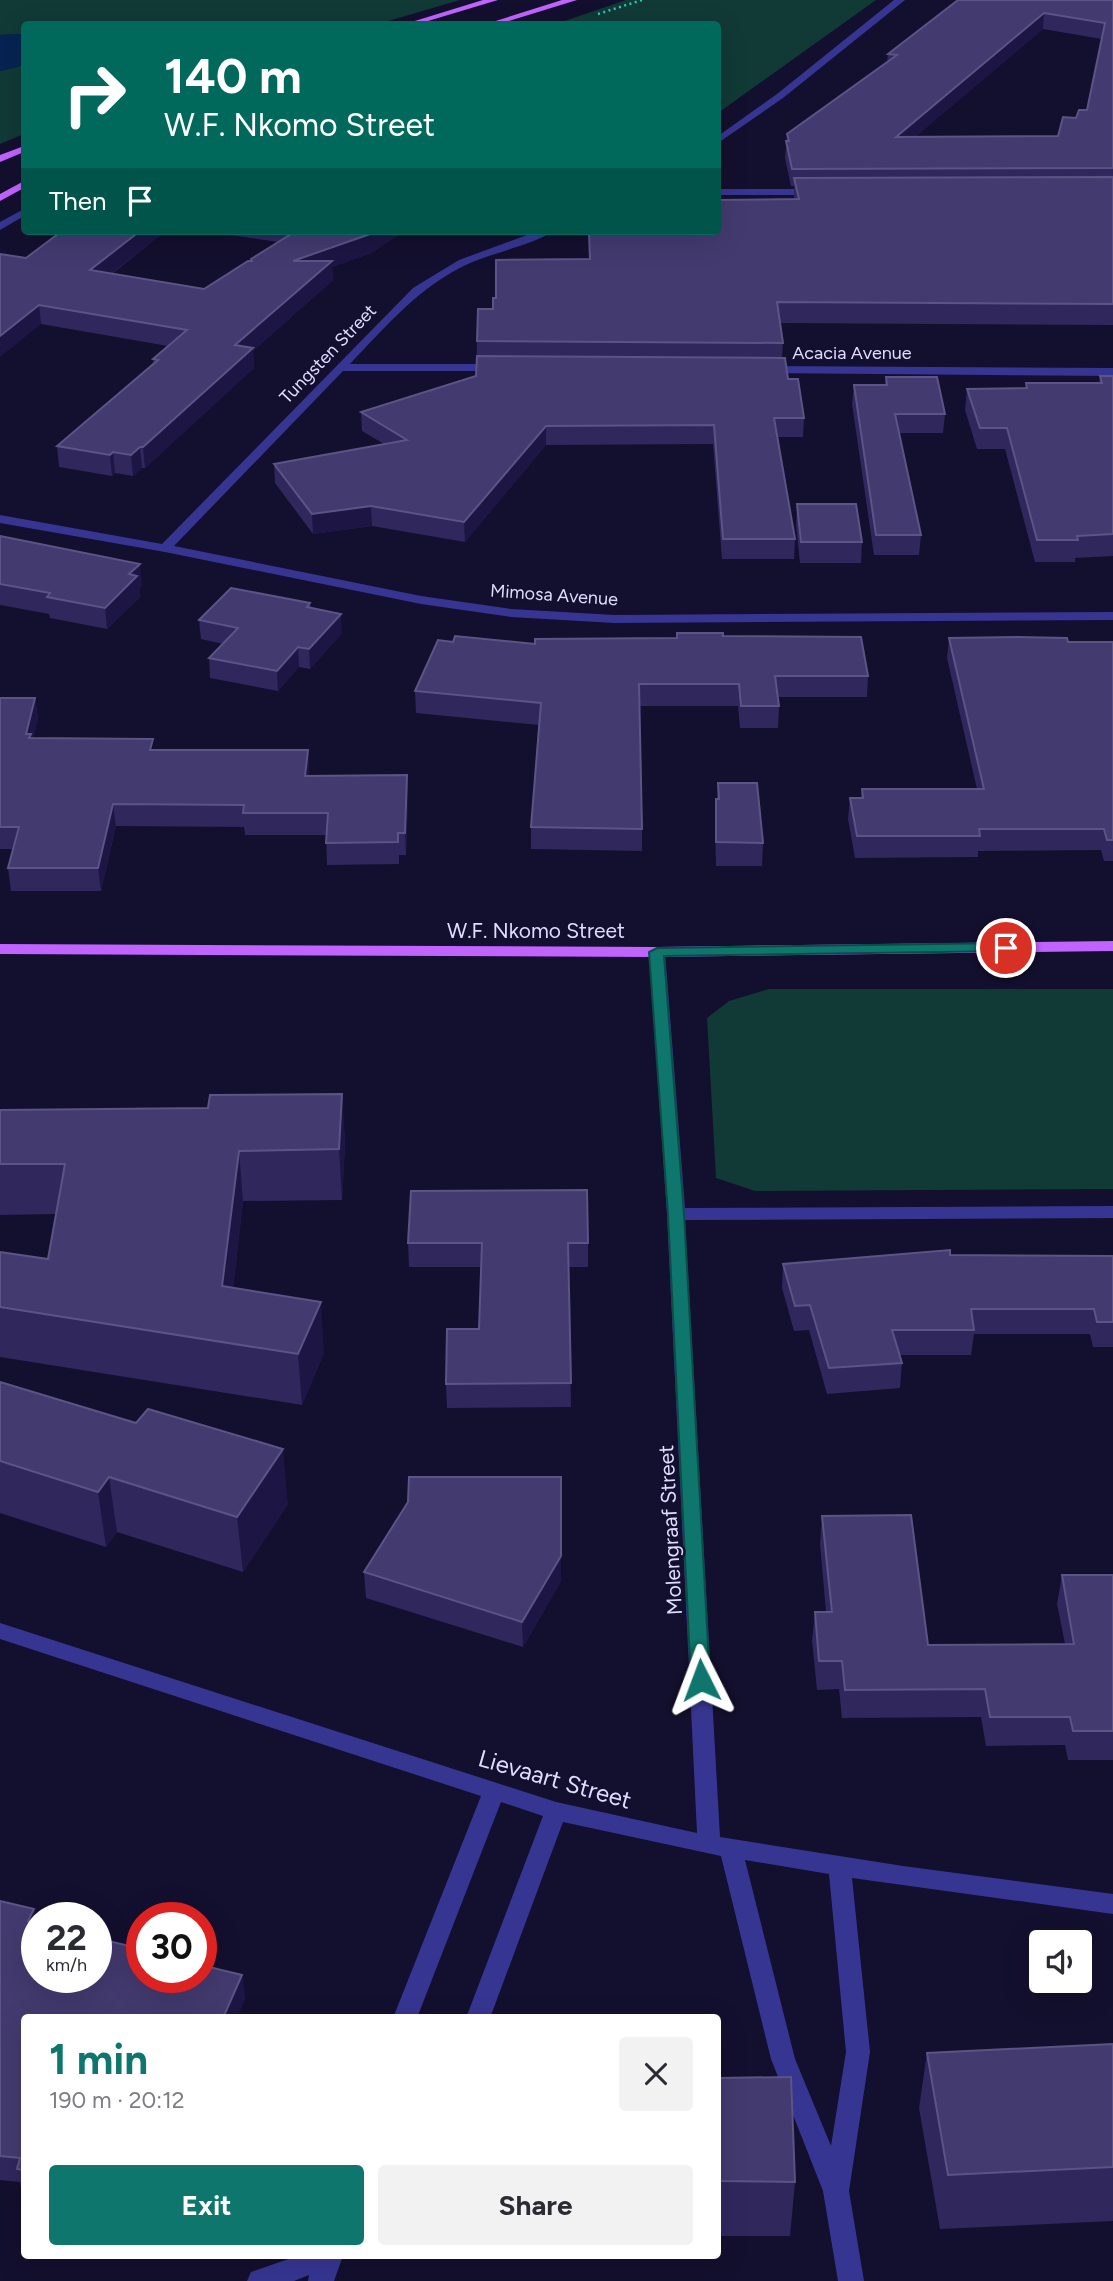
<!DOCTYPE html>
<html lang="en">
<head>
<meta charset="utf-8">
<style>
	:root { --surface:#fff; --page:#f2f2f3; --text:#2b2b33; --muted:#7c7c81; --accent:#0f766e }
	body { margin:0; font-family:Figtree,sans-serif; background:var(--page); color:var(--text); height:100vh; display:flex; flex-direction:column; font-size:26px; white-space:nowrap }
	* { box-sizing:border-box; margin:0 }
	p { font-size:23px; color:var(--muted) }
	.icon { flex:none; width:38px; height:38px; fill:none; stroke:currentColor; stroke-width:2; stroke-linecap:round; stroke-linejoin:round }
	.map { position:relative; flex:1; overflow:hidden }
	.sheet { position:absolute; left:21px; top:2014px; width:700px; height:245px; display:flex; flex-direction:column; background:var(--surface); border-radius:7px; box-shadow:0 7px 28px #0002 }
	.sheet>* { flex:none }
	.banner { position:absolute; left:21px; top:21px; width:700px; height:214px; border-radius:7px; box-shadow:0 7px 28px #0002; background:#00695c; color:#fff; overflow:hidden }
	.tools { position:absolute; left:1029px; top:1930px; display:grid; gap:14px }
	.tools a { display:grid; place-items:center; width:63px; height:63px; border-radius:7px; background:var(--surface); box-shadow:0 7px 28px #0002; font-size:35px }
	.speed { position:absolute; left:21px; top:1902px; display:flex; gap:14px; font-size:35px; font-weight:700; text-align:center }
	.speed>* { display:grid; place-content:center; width:91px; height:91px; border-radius:50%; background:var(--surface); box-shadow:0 7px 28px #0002; line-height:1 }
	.speed small { font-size:18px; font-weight:400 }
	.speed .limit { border:10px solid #d22; background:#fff; color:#111 }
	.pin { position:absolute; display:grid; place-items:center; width:60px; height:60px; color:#fff; margin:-30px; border:4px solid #fff; border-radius:50%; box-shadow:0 2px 7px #0007 }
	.me { position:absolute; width:77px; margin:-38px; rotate:357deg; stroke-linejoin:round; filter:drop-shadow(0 0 5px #0008) }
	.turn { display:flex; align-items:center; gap:24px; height:147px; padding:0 28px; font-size:32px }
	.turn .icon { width:91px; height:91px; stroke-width:2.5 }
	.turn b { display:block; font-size:49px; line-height:60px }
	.then { display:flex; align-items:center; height:66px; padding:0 28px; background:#0003; gap:14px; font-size:26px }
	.round { display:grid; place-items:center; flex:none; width:74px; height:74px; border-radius:7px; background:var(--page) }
	.overview { display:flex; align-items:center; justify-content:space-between; height:119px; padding:0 28px }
	h1 { font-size:42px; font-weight:700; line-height:52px; color:var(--accent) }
	.button { display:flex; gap:14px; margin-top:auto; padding:14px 28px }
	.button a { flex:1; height:80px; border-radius:7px; background:var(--accent); color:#fff; font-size:28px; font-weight:700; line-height:80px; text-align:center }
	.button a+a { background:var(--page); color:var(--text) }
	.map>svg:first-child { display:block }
	.green { fill:#113936 }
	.water { fill:#062351 }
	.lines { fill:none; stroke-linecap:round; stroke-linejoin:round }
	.path { stroke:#25cbbc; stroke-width:2.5; stroke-dasharray:2 3.5; stroke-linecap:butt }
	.minor { fill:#363692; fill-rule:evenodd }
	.major { fill:#c063ff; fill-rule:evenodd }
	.wall { fill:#30275d; fill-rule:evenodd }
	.shaded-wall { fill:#1d1543 }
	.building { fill:#433a6f; stroke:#5b5485; stroke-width:2; fill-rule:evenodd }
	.route { fill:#0f766e; stroke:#0a4d48; stroke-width:2 }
	.labels { text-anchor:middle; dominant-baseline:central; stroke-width:5; stroke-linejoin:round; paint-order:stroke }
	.far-street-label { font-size:18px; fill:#dfdcff; stroke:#130f2e }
	.street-label { font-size:21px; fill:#dfdcff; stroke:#130f2e }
	.near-street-label { font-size:24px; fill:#dfdcff; stroke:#130f2e }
</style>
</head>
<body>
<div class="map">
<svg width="1113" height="2281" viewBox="0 0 1113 2281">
	<rect width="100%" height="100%" fill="#130f2e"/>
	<!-- green -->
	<g class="green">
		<path d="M0,0H460L378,24H24V34L0,35Z"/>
		<path d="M626,0H876L718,113V24H556Z"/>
		<path d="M24,65V134L0,144V71Z"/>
		<path d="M769,989H1113V1189L755,1191L716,1178L707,1018L729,1001Z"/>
	</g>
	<!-- water -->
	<path class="water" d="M24,34V65L0,71V35Z"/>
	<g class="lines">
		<!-- path -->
		<path class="path" d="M598,14L642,0"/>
		<!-- minor -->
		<g class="minor">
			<path d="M894,0H905L783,98L718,143V136L777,94Z"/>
			<path d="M718,189H815L820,192L815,195H718Z"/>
			<path d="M24,209V216L0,230V222Z"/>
			<path d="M538,231H553C536,244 491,253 468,264C420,286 386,326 350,364H501L505,365V371H343L174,546L421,596L511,609L614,615L1113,612V620L614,623L511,617L421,604L165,552L0,523V515L162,544L413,288L459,260Z"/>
			<path d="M763,366L1113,368V376L759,373L757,370Z"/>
			<path d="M657,947L665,952L685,1208L1113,1206V1218L685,1220L720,1837L903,1866L1113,1894V1914L852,1878L870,2052L849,2191L864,2281H838L823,2191L771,2059L721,1856L563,1822L490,2018H466L543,1816L501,1802L417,2018H393L481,1796L0,1639V1623L556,1802L697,1833L667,1214L649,952ZM745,1860L829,1874L846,2052L831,2146L795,2059Z"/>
			<path d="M297,2256H343L334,2281H308L309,2275L294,2281H247L251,2272Z"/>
		</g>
		<!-- major -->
		<g class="major">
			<path d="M483,0H498L418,24H405Z"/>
			<path d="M562,0H577L499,24H486Z"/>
			<path d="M24,146V152L0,162V155Z"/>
			<path d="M24,181V188L0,201V194Z"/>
			<path d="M1113,941V951L657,957L0,954V944L657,947Z"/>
		</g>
	</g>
	<!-- wall -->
	<g class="wall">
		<path d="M958,0H1113V325L780,323L783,343L782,358L788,379L804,418L803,437H778L795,539L794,559H722L713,444L546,445L465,542L372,526L313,534L275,483L274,464L384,444L362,431L361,412L476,376L477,341L493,309L496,298L589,259L588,231H718L794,199V186H791L785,158L787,134L887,62L888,54ZM1043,29L1102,39L1087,110L1076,118L1058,136L915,137Z"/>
		<path d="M62,231H165L112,274L204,289L251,261V259L278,242L203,231H404L371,253L332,267L333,280L253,351L254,368L145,468H142L133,476L115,473L112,476L59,467L57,446L153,364V359L168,346L41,324L26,258Z"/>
		<path d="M1100,376H1113V556L1075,558V562H1035L1005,449H977L965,410L967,389L1025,388L1026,383H1099Z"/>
		<path d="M886,377L945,414L943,433H899L921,535L919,555H874L852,404L854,385H885Z"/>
		<path d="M797,504L862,542L861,563H800L796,525Z"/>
		<path d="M0,536L142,585L139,589L140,597L107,629L50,618L49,614L0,605Z"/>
		<path d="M310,603L311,608L342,633L310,669L299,667L278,691L210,678L209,658L223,644L201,639L199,620Z"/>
		<path d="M723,636L868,676L867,697H778L779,706L778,728H740L738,706H639L642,829V851L531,849V827L539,725L416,713L415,691L453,642L535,644Z"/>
		<path d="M949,638L1068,642H1113V861H1104L1101,850L978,851V857L855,858L848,819L850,798H861L862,789H977L947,658Z"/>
		<path d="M0,698H35L38,719L33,738L154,750H308L309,776L407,775L408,797L406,855H399V864L327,865L326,835H245L244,827L116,826L101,891H11L8,868L13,849H0Z"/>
		<path d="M718,783L763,843L762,866H716L715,822L716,799H717Z"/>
		<path d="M342,1094L345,1144L342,1200L243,1201L233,1288L324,1353L302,1405L0,1357V1252L48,1259L56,1214L0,1215V1110L208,1108Z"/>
		<path d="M408,1243H588V1267H569L571,1407L447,1408L446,1384L479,1329L481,1267H409Z"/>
		<path d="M950,1255L1113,1256V1347H1093L1090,1334H974L971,1355H900L902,1363L900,1388L827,1394L809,1330L794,1331L782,1288L783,1264Z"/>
		<path d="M0,1382L288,1504L243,1572L117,1532L106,1547L0,1513Z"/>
		<path d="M408,1502L561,1581L523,1647L366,1598L364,1572Z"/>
		<path d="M822,1516L928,1645L1065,1644L1057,1604L1062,1575H1113V1760H1068L1065,1745L986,1746L981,1717L842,1718L839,1689L817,1690L812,1640L815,1612H826L820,1544Z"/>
		<path d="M0,1901L34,1909L37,1923L242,1975L245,2000L24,2018V2195L22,2194L20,2182L0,2180Z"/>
		<path d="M1113,2044V2221L940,2229L919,2108L927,2053Z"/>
		<path d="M718,2078L795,2182L790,2236H718Z"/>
	</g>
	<!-- shaded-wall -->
	<g class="shaded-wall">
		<path d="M1044,13L1043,29L895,154L896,137Z"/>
		<path d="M140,231H165L92,289L90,270Z"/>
		<path d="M374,231H404L371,253L332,267L333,280L253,351L254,368L145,468L143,447L235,345L293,261Z"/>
		<path d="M39,305L41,324L0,357V336Z"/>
		<path d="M546,426V445L465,542L464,522Z"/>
		<path d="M140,447L142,468L133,476L131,455Z"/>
		<path d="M113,452L115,473L112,476L110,455Z"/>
		<path d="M371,506L372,526L313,534L312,514Z"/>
		<path d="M140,564L142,585L139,589L140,597L107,629L105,608L129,574Z"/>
		<path d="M341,614L342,633L310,669L309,649Z"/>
		<path d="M298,647L299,667L278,691L277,671Z"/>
		<path d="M35,698L38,719L32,744L26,734Z"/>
		<path d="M308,750L309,772L306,798L305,776Z"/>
		<path d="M407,775L408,797L406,855L405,833Z"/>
		<path d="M113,804L116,826L101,891L98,868Z"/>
		<path d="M342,1094L345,1144L342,1200L339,1149Z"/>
		<path d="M239,1151L243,1201L227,1337L222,1286Z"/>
		<path d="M321,1302L324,1353L302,1405L298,1354Z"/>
		<path d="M283,1449L288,1504L243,1572L237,1517Z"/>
		<path d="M109,1477L117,1532L106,1547L98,1492Z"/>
		<path d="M561,1556V1581L523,1647L522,1622Z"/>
		<path d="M34,1909L37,1924L28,1921Z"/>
		<path d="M242,1975L245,2000L237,2018H223Z"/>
	</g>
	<!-- building -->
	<g class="building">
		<path d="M958,0H1113V168L792,169L786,141H789L787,134L897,55L888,54ZM1044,13L1105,23L1087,110H1079L1076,118L1063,117L1058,136L896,137Z"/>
		<path d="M1113,177V304L777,302L783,343L477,341L478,309H493V298H496V260L590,259L589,231H718V200L799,199L794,178Z"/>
		<path d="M62,231H140L90,270L204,289L248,261H252L251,259L296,231H374L370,234L293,261H332L235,345L253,348L143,447H140L131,455L113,452L110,455L57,446L158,360L153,359L187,330L39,305L0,336V254L26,258Z"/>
		<path d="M477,356L785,358L788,379H798L804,418H774L795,539H723L714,425L546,426L464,522L371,506L312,514L274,464L407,440L361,412L476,376Z"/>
		<path d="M1100,376H1113V534L1077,536L1078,540H1037L1007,428H980L967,389L1027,388L1026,383H1102Z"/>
		<path d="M886,377H937L945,414H895L921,535H876L854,385H887Z"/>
		<path d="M797,504H856L862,542H801Z"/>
		<path d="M0,536L140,564L129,574L137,576L105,608L47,597L50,593L0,584Z"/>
		<path d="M231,588L310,603L307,607L341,614L309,649L298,647L277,671L209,658L238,628L199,620Z"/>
		<path d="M677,633H723V636L861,637L868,676H775L779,706H741L739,684H639L642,829L531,827L541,703L415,691L438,640L453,642L455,636L535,644V639L677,638Z"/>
		<path d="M1017,637L1067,638L1068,642H1113V840H1107L1104,829H979L980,836H857L850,798H863L862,789H984L949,638Z"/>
		<path d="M0,698H35L26,734H31L29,738L153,739L150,750H308L305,776L407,775L405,833H398V842L326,843L328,813H243L244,805L113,804L98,868H8L19,827H0Z"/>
		<path d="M718,783H757L763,843L716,842V799H719Z"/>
		<path d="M342,1094L339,1149L239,1151L222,1286L321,1302L298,1354L0,1307V1252L48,1259L65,1164H0V1110L208,1108L210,1095Z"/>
		<path d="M587,1190L588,1243H568L571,1383L446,1384L447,1329H479L482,1243H408L411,1191Z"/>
		<path d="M950,1250V1255L1113,1256V1322H1097L1094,1309H971L974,1330H892L902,1363L829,1368L810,1305L795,1306L783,1264Z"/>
		<path d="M0,1382L136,1423L148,1409L283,1449L237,1517L109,1477L98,1492L0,1461Z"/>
		<path d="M409,1477H561V1556L522,1622L364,1572L408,1502Z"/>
		<path d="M911,1515L928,1645L1074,1644L1062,1575H1113V1731H1073L1070,1717H990L985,1689L845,1690L842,1661H819L815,1612H832L822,1516Z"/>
		<path d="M0,1901L34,1909L28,1921L37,1923V1978H96V1938L142,1949V1978H201V1965L242,1975L223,2018H24V2170L17,2169L20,2158L0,2156Z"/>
		<path d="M1113,2044V2167L948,2175L927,2053Z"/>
		<path d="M791,2077L795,2182L718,2181V2078Z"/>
	</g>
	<!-- route -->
	<path class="route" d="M1006,943L1011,945L1013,948L1011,951L664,956L684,1214L710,1680L708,1686L701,1688L694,1686L691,1680L668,1214L649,952L657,948Z"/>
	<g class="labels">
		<!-- far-street labels -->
		<g class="far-street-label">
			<text x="852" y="353">Acacia Avenue</text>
			<text transform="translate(328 354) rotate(-46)">Tungsten Street</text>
			<text transform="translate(554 595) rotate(4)">Mimosa Avenue</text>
		</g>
		<!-- street labels -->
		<g class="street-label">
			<text x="536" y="930">W.F. Nkomo Street</text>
			<text transform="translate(670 1530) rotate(-93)">Molengraaf Street</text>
		</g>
		<!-- near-street labels -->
		<g class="near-street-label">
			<text transform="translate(555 1779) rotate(16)">Lievaart Street</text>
		</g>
	</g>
</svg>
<div class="tools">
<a><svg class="icon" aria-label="sound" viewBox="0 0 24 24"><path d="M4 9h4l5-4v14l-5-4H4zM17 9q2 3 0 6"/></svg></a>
</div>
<div class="speed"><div>22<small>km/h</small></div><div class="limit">30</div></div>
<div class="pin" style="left:1006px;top:948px;background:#d93025"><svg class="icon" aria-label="arrive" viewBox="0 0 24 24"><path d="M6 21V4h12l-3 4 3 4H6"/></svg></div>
<svg class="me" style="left:701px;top:1680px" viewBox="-20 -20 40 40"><path d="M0-17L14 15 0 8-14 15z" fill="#0f766e" stroke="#fff" stroke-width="4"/></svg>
<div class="banner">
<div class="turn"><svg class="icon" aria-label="right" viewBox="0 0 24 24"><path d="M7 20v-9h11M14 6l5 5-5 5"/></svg><div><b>140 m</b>W.F. Nkomo Street</div></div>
<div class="then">Then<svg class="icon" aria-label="arrive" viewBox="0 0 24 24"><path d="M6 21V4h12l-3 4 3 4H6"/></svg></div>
</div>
<section class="sheet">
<div class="overview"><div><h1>1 min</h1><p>190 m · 20:12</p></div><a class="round"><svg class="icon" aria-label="close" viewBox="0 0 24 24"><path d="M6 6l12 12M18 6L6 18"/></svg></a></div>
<div class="button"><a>Exit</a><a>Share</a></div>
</section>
</div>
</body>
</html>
